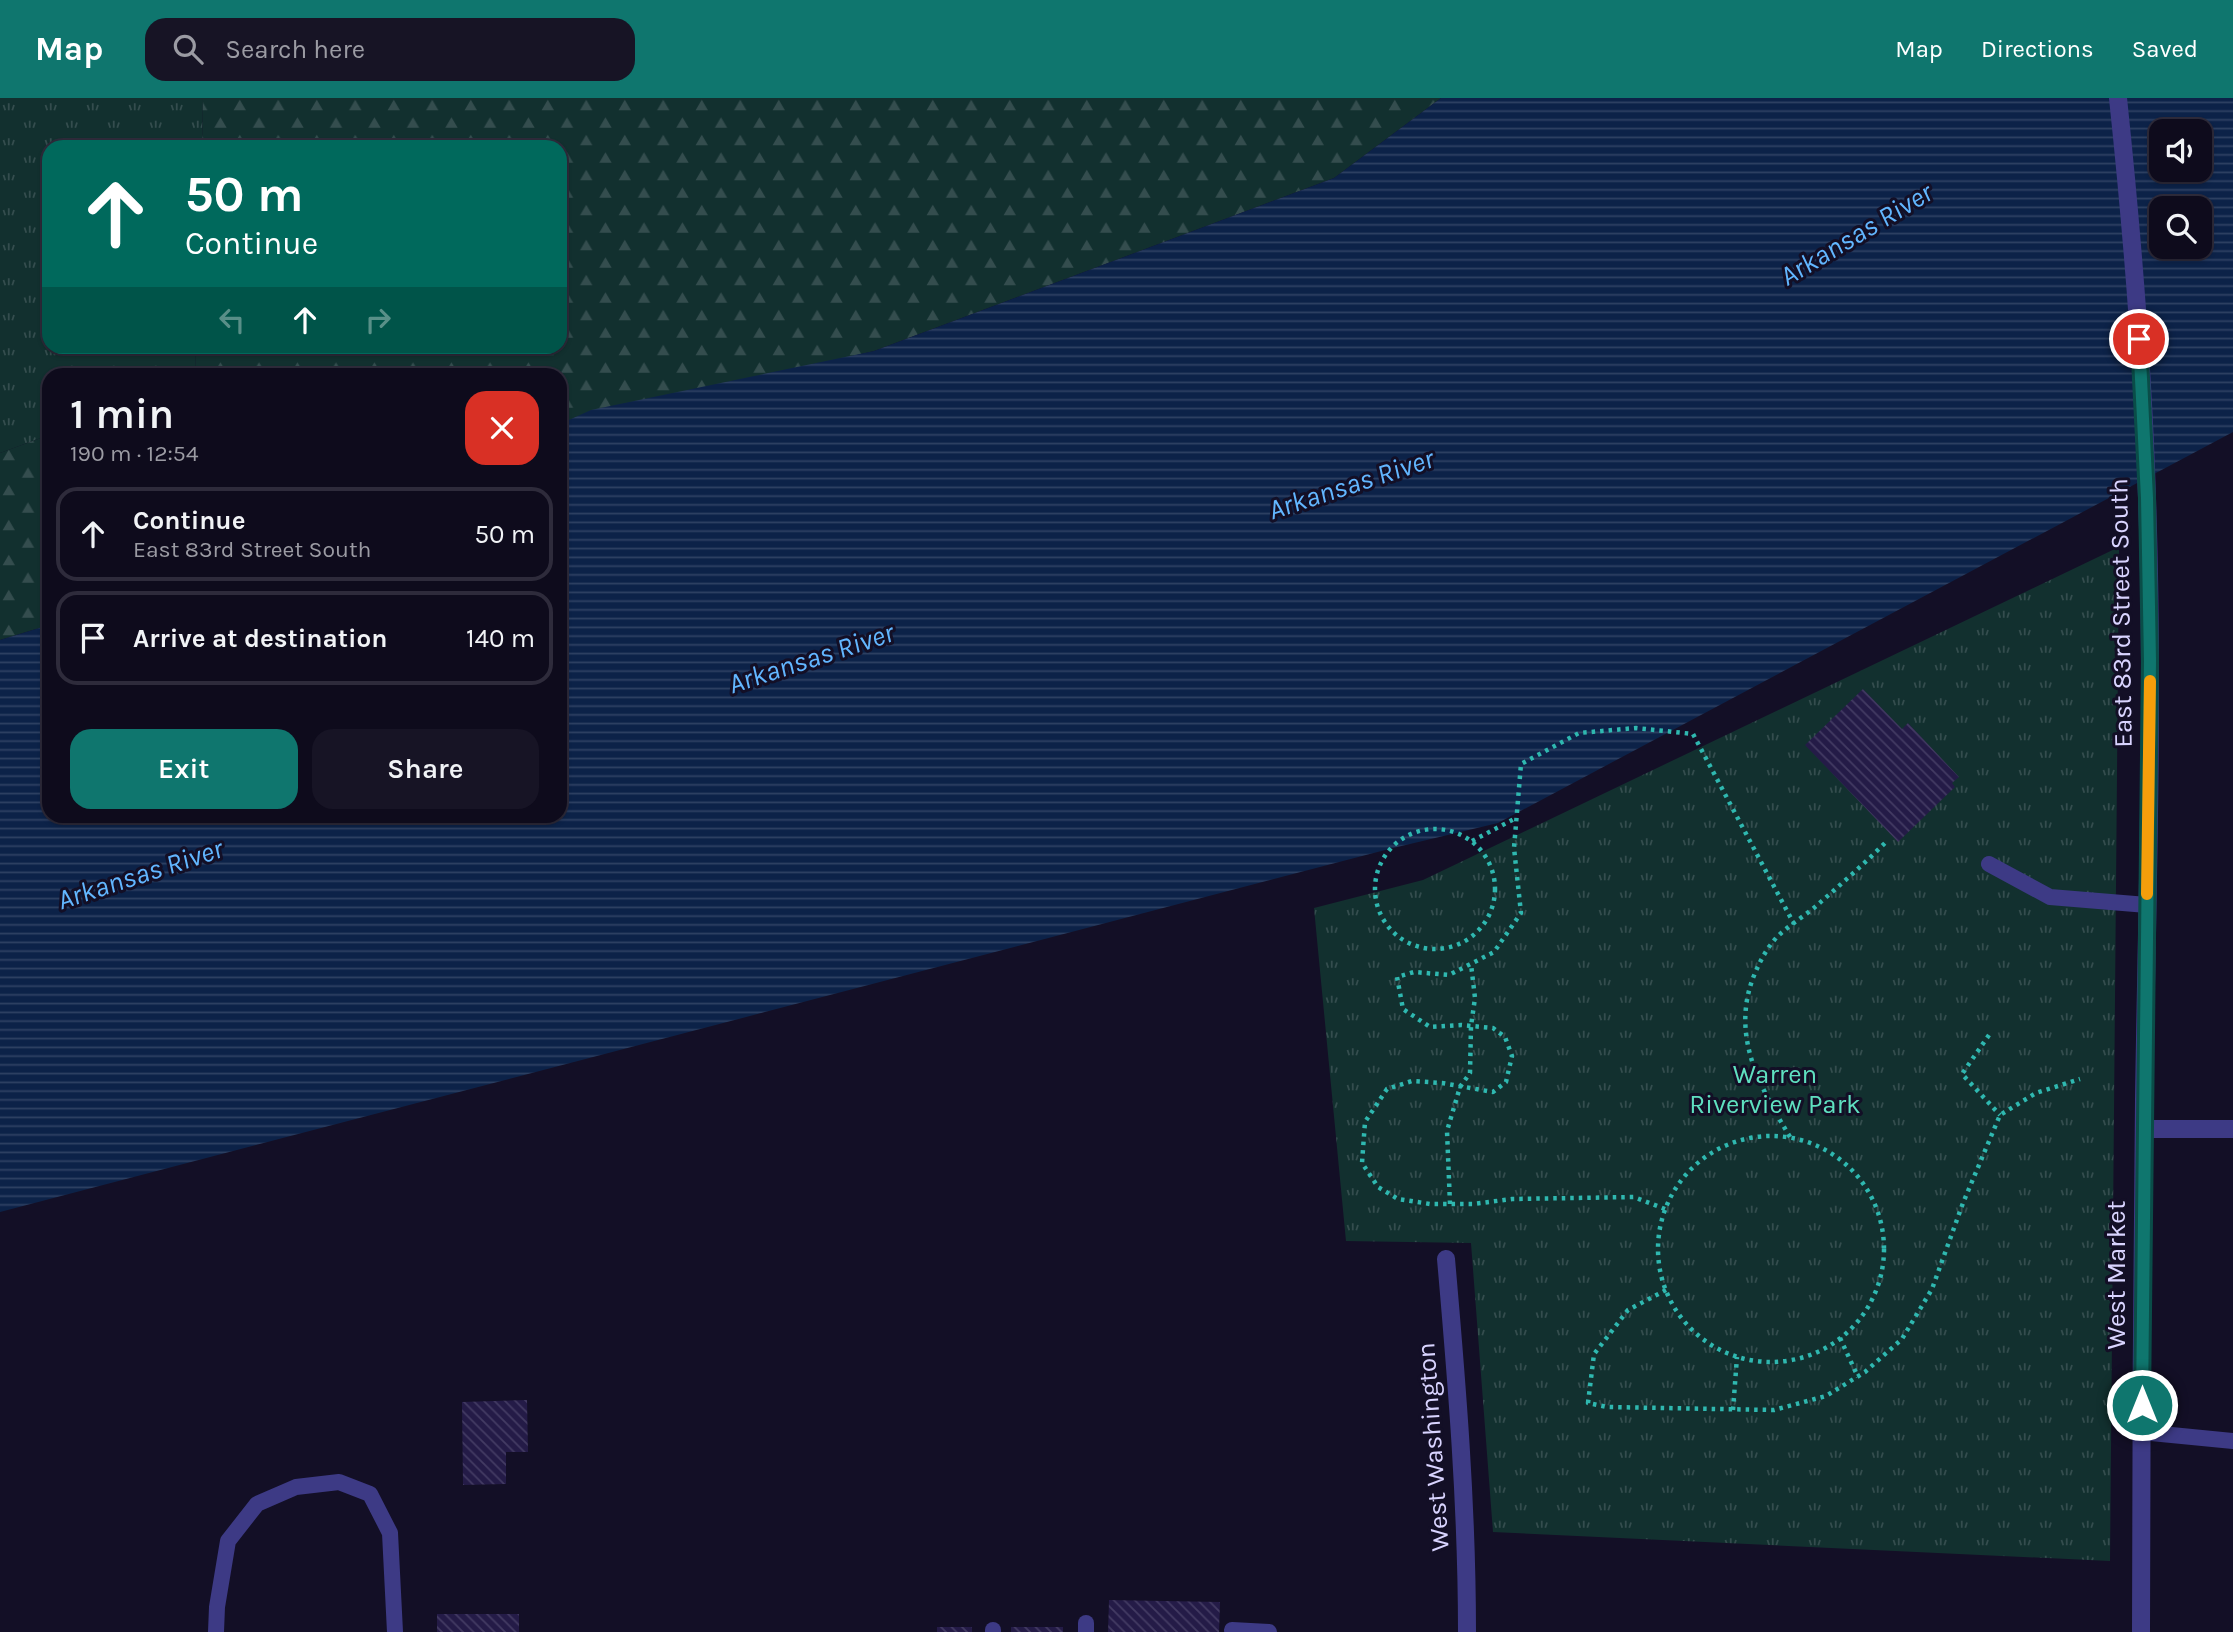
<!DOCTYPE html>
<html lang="en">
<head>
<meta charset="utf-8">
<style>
	:root { --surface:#0e0b1c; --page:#171425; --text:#f1f3f6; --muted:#9b9ba3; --line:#2e2b3b; --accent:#0f766e }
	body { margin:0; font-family:Karla,sans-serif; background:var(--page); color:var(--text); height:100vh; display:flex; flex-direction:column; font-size:26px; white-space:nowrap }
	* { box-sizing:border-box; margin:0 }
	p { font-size:23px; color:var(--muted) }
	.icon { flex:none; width:38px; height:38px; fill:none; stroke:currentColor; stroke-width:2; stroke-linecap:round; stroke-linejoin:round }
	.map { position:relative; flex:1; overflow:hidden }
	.panel { position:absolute; left:42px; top:270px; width:525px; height:455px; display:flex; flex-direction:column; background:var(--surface); border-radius:21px; box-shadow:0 2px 5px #0004,0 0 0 2px var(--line) }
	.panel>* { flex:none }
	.hud { position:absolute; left:42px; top:42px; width:525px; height:214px; border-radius:21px; box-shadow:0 2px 5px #0004,0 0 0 2px var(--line); background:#00695c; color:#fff; overflow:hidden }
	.fabs { position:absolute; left:2149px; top:21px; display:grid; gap:14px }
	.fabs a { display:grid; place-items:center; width:63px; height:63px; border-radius:14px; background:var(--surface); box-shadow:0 2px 5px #0004,0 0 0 2px var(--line); font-size:35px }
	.pin { position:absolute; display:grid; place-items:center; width:60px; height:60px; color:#fff; margin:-30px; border:4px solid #fff; border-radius:50%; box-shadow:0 2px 7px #0007 }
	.me { position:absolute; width:77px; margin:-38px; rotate:0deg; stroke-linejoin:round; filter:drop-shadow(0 0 5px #0008) }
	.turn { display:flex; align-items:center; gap:24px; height:147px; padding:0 28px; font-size:32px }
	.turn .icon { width:91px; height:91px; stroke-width:2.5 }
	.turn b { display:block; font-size:49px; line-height:60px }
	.lanes { display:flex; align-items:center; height:66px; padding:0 28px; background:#0003; justify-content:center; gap:35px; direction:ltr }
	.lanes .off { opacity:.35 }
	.round { display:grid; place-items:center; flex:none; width:74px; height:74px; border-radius:21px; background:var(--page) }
	.headline { display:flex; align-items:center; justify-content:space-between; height:119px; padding:0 28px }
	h1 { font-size:42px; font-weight:600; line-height:52px }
	.action { display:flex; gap:14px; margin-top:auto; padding:14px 28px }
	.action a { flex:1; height:80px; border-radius:21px; background:var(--accent); color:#fff; font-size:28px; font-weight:600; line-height:80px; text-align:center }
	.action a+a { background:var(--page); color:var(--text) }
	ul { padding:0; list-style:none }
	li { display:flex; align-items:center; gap:21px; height:94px; margin:0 14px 10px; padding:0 14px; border:4px solid var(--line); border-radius:21px }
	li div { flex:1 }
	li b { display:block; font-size:26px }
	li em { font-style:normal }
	header { display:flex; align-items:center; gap:42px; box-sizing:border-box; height:98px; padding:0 35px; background:var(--accent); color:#fff }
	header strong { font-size:33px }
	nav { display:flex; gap:38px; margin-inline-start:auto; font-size:24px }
	.search { width:490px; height:63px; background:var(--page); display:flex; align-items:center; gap:18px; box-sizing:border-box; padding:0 24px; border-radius:21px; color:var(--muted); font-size:26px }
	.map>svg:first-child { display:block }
	.grass { fill:url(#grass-tufts) }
	.forest { fill:url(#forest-firs) }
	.water { fill:url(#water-rules); fill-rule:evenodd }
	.building { fill:url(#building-back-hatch) }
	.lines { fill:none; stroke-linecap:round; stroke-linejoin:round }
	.path { stroke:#2fb8b0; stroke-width:4.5; stroke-dasharray:3.5 5; stroke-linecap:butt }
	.service { stroke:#3d3a85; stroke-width:16 }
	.minor { stroke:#3d3a85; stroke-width:18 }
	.tertiary { stroke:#3d3a85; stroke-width:18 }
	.route-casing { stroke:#0a4d48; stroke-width:18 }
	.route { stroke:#0f766e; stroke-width:12 }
	.slow { stroke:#f59e0b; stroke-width:12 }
	.labels { text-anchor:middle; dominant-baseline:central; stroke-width:6; stroke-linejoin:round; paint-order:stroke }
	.street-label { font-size:26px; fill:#d9d4ff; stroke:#130f26 }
	.park-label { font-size:26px; fill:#5fe0c0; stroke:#130f26 }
	.water-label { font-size:28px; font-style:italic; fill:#62b6ff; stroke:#130f26 }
</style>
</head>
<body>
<header>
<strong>Map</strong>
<div class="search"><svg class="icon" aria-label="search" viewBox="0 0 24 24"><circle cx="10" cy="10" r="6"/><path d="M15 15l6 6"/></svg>Search here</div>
<nav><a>Map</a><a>Directions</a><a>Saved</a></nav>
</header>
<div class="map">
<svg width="2233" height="1534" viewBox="0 0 2233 1534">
	<defs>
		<pattern id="grass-tufts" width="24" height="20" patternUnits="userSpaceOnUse" patternTransform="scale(1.75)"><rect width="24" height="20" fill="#12302f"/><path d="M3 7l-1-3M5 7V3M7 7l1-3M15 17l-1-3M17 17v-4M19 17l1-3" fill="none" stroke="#344d4e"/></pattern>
		<pattern id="forest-firs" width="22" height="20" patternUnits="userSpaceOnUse" patternTransform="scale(1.75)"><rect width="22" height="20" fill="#12302f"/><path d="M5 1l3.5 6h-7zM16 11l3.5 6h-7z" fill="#344d4e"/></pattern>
		<pattern id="water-rules" width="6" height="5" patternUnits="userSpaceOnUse" patternTransform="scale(1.75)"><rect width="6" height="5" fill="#0c2248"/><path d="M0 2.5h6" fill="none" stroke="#2f4163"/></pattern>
		<pattern id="building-back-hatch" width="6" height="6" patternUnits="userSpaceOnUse" patternTransform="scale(1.75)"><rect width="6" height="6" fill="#241b47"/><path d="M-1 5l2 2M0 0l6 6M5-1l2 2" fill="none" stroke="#433b63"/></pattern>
	</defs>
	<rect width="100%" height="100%" fill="#130f26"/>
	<!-- grass -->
	<g class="grass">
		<path d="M0,0H203L202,49H49V248L196,249L195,276H49V337L0,355Z"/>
		<path d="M2119,449L2110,1463L1493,1434L1471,1145L1346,1143L1314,810L1423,782Z"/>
	</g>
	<!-- forest -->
	<g class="forest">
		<path d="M203,0H1441L1334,80L874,253L560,326V276H195L196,249L560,248V49H202Z"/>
		<path d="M49,337V527L0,542V355Z"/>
	</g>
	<!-- water -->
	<path class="water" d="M1441,0H2233V334L1498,725L1389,751L0,1114V542L49,527V718H560V326L591,312L874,253L1334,80ZM2161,33H2200V72H2161ZM2161,110H2200V149H2161Z"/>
	<!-- building -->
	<g class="building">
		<path d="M1863,591L1902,631L1908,625L1959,679L1952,685L1955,689L1898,744L1805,647Z"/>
		<path d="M527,1302L528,1354H506V1386L463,1387L462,1304Z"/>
		<path d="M1109,1502L1220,1504L1219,1534H1108Z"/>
		<rect x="437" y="1516" width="82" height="18"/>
		<rect x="937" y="1529" width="35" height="5"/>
		<rect x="1011" y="1529" width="52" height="5"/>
	</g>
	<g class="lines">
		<!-- path -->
		<g class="path">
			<circle cx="1435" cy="791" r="60"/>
			<path d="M1472,743L1516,720"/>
			<path d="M1989,937L1962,976L2000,1017"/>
			<circle cx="1771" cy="1151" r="113"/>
			<path d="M1790,1039C1760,989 1731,939 1753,880C1759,865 1766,851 1777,839C1788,828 1803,819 1815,809C1839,788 1863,767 1886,744"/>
			<path d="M1450,1106L1447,1033L1460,989L1470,975L1471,928L1475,900L1471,866"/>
			<path d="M1665,1111L1634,1099L1512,1101L1473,1106H1430L1398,1101L1378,1089L1362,1065L1365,1024L1387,991L1412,983L1442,985L1493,994L1506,984L1512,958L1505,939L1493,930L1461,927L1430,929L1403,911L1397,879L1414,874L1449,877L1494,854L1521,815L1514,750L1521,666L1579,635L1636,630L1693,636L1794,826"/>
			<path d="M1666,1192L1628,1212L1594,1256L1588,1305L1607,1309L1774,1312L1826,1298L1865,1274L1902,1241L1932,1191L1963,1105L2000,1017L2036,995L2080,981"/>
			<path d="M1840,1240L1858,1279"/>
			<path d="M1733,1312L1737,1259"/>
		</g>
		<!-- service -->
		<g class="service">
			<path d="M1989,766L2050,799L2147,807"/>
			<path d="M2141,1334L2233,1343"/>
			<path d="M1232,1532L1269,1534"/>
			<path d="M216,1534L217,1509L228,1443L257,1406L296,1389L339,1384L370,1396L390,1435L395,1534"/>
			<path d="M993,1534V1532"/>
			<path d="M1086,1534V1525"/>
		</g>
		<!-- minor -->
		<g class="minor">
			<path d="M2144,1031H2233"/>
			<path d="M1446,1161C1457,1286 1467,1409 1467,1534"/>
		</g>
		<!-- tertiary -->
		<path class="tertiary" d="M2118,0C2132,133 2143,266 2147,400C2154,600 2147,801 2144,1002C2142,1179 2141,1357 2141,1534"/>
	</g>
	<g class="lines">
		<defs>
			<path id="route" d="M2139,241L2147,400L2150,563L2142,1307"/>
		</defs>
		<!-- route casing -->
		<use href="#route" class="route-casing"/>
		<!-- route -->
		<use href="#route" class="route"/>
		<!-- slow -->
		<path class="slow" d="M2147,796L2150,583"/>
	</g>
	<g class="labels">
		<!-- street labels -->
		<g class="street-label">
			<text transform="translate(2121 515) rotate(-91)">East 83rd Street South</text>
			<text transform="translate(2116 1177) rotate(-90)">West Market</text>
			<text transform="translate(1433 1349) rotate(-94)">West Washington</text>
		</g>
		<!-- park labels -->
		<g class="park-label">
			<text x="1775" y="976">Warren<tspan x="1775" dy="30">Riverview Park</tspan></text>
		</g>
		<!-- water labels -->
		<g class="water-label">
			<text transform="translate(1856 136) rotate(-31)">Arkansas River</text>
			<text transform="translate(1351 386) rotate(-18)">Arkansas River</text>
			<text transform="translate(811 560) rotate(-18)">Arkansas River</text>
			<text transform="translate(140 776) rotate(-18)">Arkansas River</text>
		</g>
	</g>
</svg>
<div class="fabs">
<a><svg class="icon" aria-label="sound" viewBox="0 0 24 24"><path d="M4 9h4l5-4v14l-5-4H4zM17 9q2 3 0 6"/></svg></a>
<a><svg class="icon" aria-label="search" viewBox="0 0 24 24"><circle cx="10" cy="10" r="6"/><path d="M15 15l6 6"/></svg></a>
</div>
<div class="pin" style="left:2139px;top:241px;background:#d93025"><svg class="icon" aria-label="arrive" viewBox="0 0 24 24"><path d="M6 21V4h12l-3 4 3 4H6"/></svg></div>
<svg class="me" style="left:2142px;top:1307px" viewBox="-20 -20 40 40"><circle r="17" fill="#0f766e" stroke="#fff" stroke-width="3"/><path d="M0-11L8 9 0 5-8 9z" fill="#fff"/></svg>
<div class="hud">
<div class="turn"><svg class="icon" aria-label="ahead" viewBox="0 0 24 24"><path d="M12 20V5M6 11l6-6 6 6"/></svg><div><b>50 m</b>Continue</div></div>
<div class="lanes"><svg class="icon off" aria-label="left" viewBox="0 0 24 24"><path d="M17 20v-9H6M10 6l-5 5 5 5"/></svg><svg class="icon" aria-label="ahead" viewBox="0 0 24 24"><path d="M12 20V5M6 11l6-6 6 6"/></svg><svg class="icon off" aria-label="right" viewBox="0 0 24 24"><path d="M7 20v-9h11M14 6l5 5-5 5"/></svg></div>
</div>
<section class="panel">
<div class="headline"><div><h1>1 min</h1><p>190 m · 12:54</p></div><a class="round" style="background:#d93025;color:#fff"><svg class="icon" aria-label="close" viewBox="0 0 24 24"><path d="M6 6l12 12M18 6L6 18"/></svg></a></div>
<ul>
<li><svg class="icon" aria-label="ahead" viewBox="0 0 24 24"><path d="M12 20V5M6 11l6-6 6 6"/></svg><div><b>Continue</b><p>East 83rd Street South</p></div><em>50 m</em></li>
<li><svg class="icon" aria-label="arrive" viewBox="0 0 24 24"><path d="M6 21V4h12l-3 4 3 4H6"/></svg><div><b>Arrive at destination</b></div><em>140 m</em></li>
</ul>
<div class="action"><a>Exit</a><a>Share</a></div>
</section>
</div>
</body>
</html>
